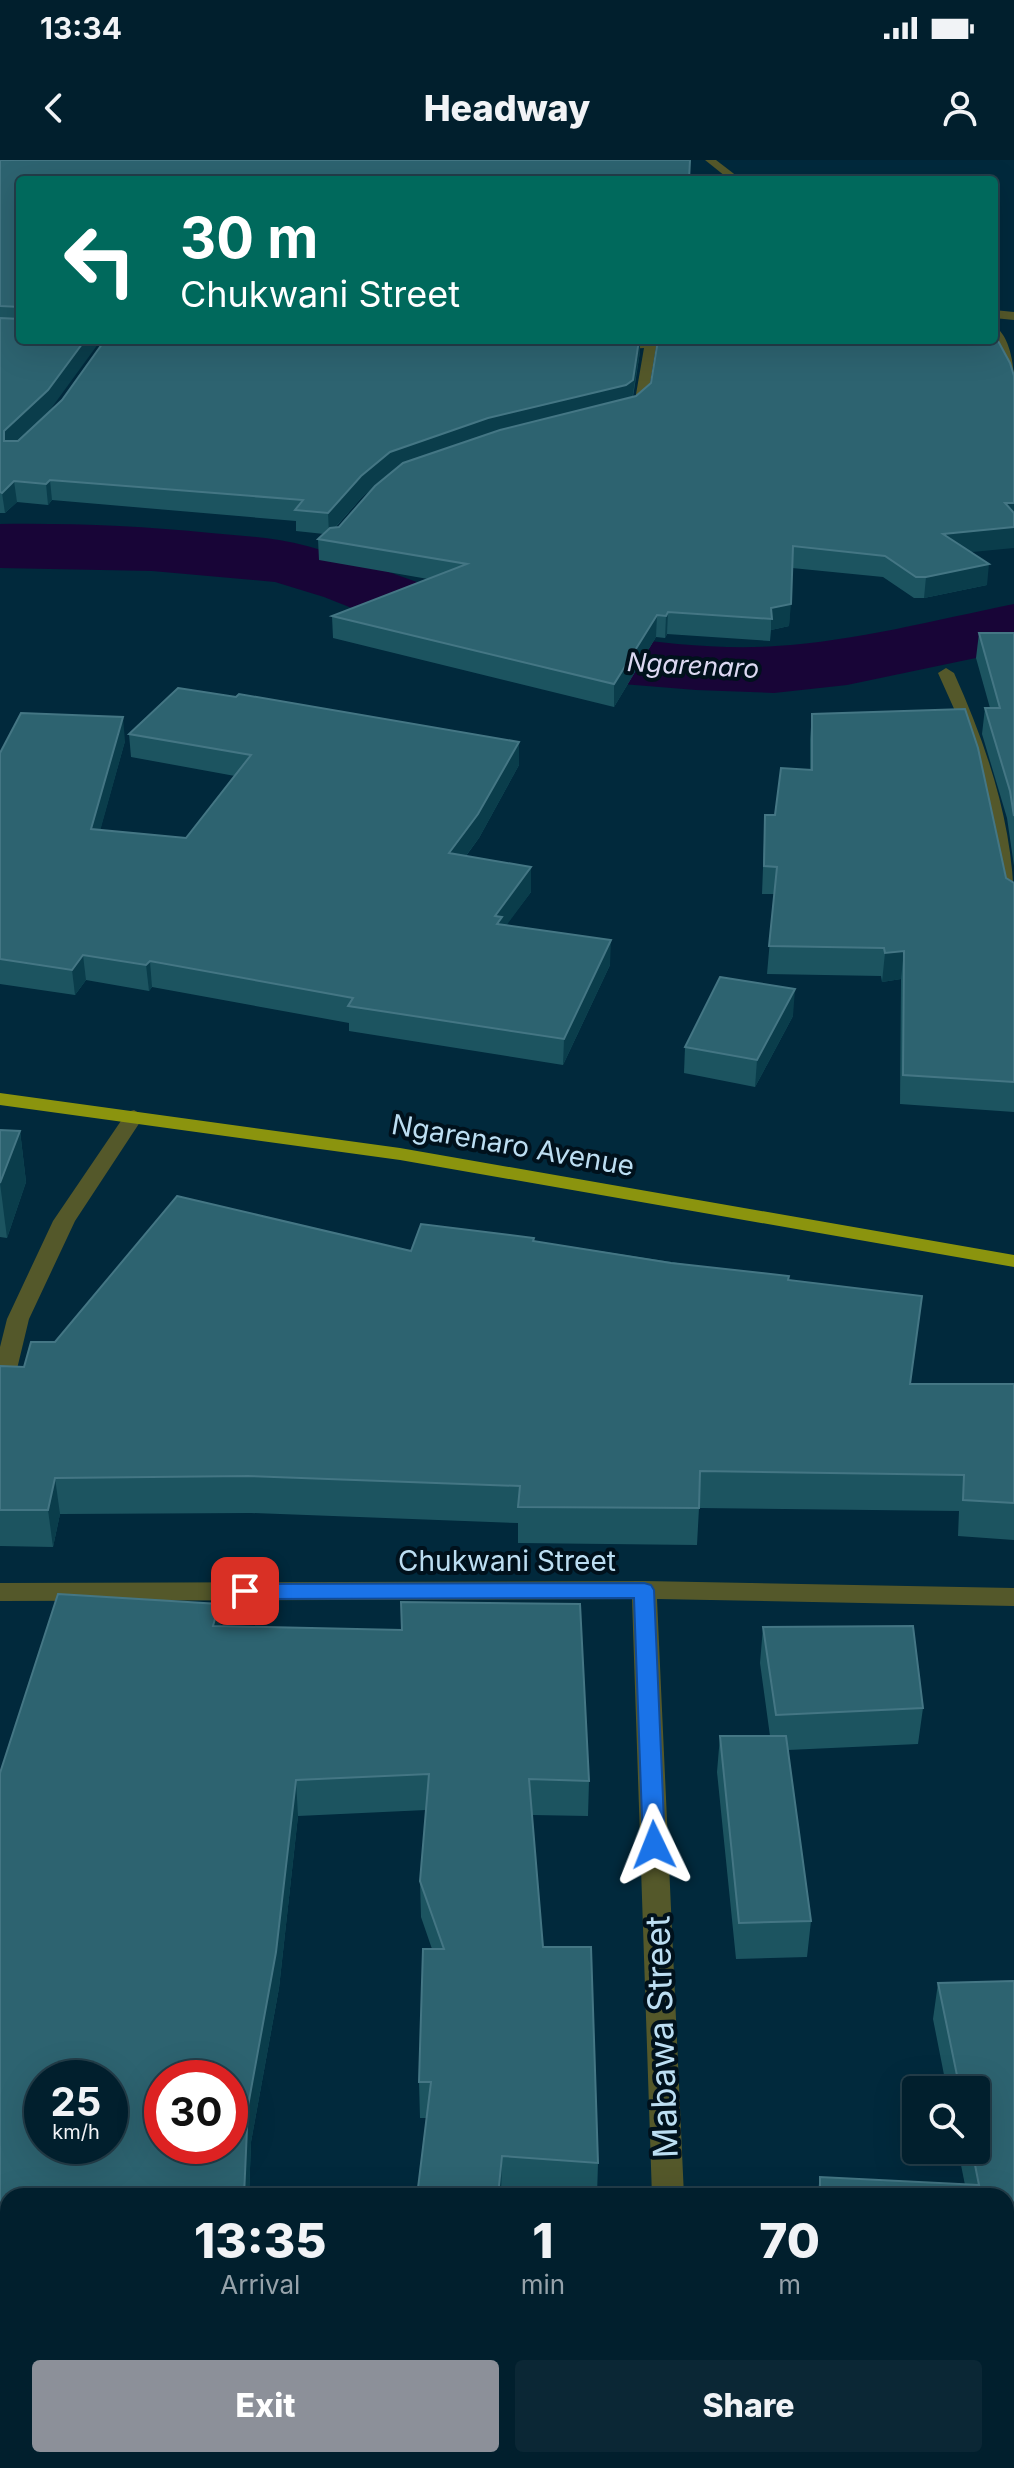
<!DOCTYPE html>
<html lang="en">
<head>
<meta charset="utf-8">
<style>
	:root { --surface:#011f2d; --page:#0b2735; --text:#f1f3f6; --muted:#96a2aa; --line:#233d49; --accent:#8c9099 }
	body { margin:0; font-family:Inter,sans-serif; background:var(--page); color:var(--text); height:100vh; display:flex; flex-direction:column; font-size:30px; white-space:nowrap }
	* { box-sizing:border-box; margin:0 }
	p { font-size:26px; color:var(--muted) }
	.icon { flex:none; width:44px; height:44px; fill:none; stroke:currentColor; stroke-width:2; stroke-linecap:round; stroke-linejoin:round }
	.map { position:relative; flex:1; overflow:hidden }
	.sheet { position:absolute; left:0px; top:2028px; width:1014px; height:280px; display:flex; flex-direction:column; background:var(--surface); border-radius:24px 24px 0 0; box-shadow:0 8px 32px #0002,0 0 0 2px var(--line) }
	.sheet>* { flex:none }
	.guide { position:absolute; left:16px; top:16px; width:982px; height:168px; border-radius:8px; box-shadow:0 8px 32px #0002,0 0 0 2px var(--line); background:#00695c; color:#fff; overflow:hidden }
	.fabs { position:absolute; left:902px; top:1916px; display:grid; gap:16px }
	.fabs a { display:grid; place-items:center; width:88px; height:88px; border-radius:8px; background:var(--surface); box-shadow:0 8px 32px #0002,0 0 0 2px var(--line); font-size:40px }
	.speed { position:absolute; left:24px; top:1900px; display:flex; gap:16px; font-size:40px; font-weight:700; text-align:center }
	.speed>* { display:grid; place-content:center; width:104px; height:104px; border-radius:50%; background:var(--surface); box-shadow:0 8px 32px #0002,0 0 0 2px var(--line); line-height:1 }
	.speed small { font-size:20px; font-weight:400 }
	.speed .limit { border:12px solid #d22; background:#fff; color:#111 }
	.pin { position:absolute; display:grid; place-items:center; width:68px; height:68px; color:#fff; margin:-34px; border-radius:16px; box-shadow:0 4px 12px #0006 }
	.me { position:absolute; width:88px; margin:-44px; rotate:358deg; stroke-linejoin:round; filter:drop-shadow(0 0 6px #0008) }
	.turn { display:flex; align-items:center; gap:28px; height:168px; padding:0 32px; font-size:36px }
	.turn .icon { width:104px; height:104px; stroke-width:2.5 }
	.turn b { display:block; font-size:56px; line-height:68px }
	.eta { display:flex; justify-content:space-evenly; align-items:center; height:136px; text-align:center }
	.eta b { font-size:48px; font-weight:800; line-height:56px }
	.action { display:flex; gap:16px; margin-top:auto; padding:16px 32px }
	.action a { flex:1; height:92px; border-radius:8px; background:var(--accent); color:#fff; font-size:32px; font-weight:800; line-height:92px; text-align:center }
	.action a+a { background:var(--page); color:var(--text) }
	.status { display:flex; justify-content:space-between; align-items:center; height:56px; padding:0 40px; background:var(--surface); direction:ltr }
	.status svg { height:22px; fill:currentColor }
	header { display:flex; justify-content:space-between; align-items:center; height:104px; padding:0 32px; background:var(--surface); font-size:36px; font-weight:800 }
	.map>svg:first-child { display:block }
	.lines { fill:none; stroke-linecap:round; stroke-linejoin:round }
	.river { fill:#180537; fill-rule:evenodd }
	.minor { fill:#54582a; fill-rule:evenodd }
	.trunk { fill:#8b940e; fill-rule:evenodd }
	.wall { fill:#1c5460; fill-rule:evenodd }
	.shaded-wall { fill:#0a3d4b }
	.building { fill:#2d6370; stroke:#447684; stroke-width:2; fill-rule:evenodd }
	.route { fill:#1a73e8; stroke:#114b97; stroke-width:2 }
	.labels { text-anchor:middle; dominant-baseline:central; stroke-width:8; stroke-linejoin:round; paint-order:stroke }
	.far-water-label { font-size:26px; font-style:italic; fill:#dcd8f2; stroke:#00111c }
	.street-label { font-size:28px; fill:#bcdef2; stroke:#00111c }
	.near-street-label { font-size:34px; fill:#bcdef2; stroke:#00111c }
</style>
</head>
<body>
<div class="status"><b>13:34</b><svg viewBox="0 0 49 12"><path d="M0 12V9h3v3zM5 12V6h3v6zM10 12V3h3v9zM15 12V0h3v12zM26 1h20v11H26zM47 4h2v5h-2z"/></svg></div>
<header><svg class="icon" aria-label="back" viewBox="0 0 24 24"><path d="M15 5l-7 7 7 7"/></svg>Headway<svg class="icon" aria-label="person" viewBox="0 0 24 24"><circle cx="12" cy="8" r="4"/><path d="M4 21q1-7 8-7t8 7"/></svg></header>
<div class="map">
<svg width="1014" height="2308" viewBox="0 0 1014 2308">
	<rect width="100%" height="100%" fill="#01293c"/>
	<g class="lines">
		<!-- river -->
		<path class="river" d="M0,364C71,363 141,366 211,373C243,376 275,377 307,386C409,413 507,465 613,477C666,483 723,490 776,486C856,481 935,460 1014,444V490L847,525L774,533L696,530L610,523L496,496L402,468L324,437L275,422L152,411L0,408Z"/>
		<!-- minor -->
		<g class="minor">
			<path d="M705,0H716L742,20H730Z"/>
			<path d="M994,150L1014,152V160L994,158Z"/>
			<path d="M994,166C1010,175 1014,206 1014,223C997,213 994,182 994,166Z"/>
			<path d="M654,180H721L715,184L656,187L647,242L633,253H625V247L635,240L644,188L613,190L607,186L613,182Z"/>
			<path d="M946,508L954,513C988,589 1014,666 1014,750L1005,745L978,614L964,571L938,513Z"/>
			<path d="M134,950L144,956L75,1061L29,1159L11,1234L8,1239L0,1241V1187L7,1159L53,1061L127,952Z"/>
			<path d="M644,1421L1014,1428V1446L657,1439L684,2036H652L632,1439L0,1441V1423Z"/>
			<rect x="661" y="2300" width="34" height="8"/>
		</g>
		<!-- trunk -->
		<path class="trunk" d="M0,933L400,988L1014,1095V1107L400,1000L0,945Z"/>
	</g>
	<!-- wall -->
	<g class="wall">
		<path d="M0,0L20,20L50,250L17,281L62,240L105,180H640V192L633,237L971,392L987,425L924,438H914L883,417L792,408L789,466L771,470L770,481L667,474L665,478L656,477L614,547L333,478L332,456L428,419L319,400L318,379L324,374L296,371V361L52,340L48,345L17,342L5,353H0ZM393,311L339,367L335,368L362,337Z"/>
		<path d="M979,473H1014V706L1007,658L982,574L985,548H990L976,498Z"/>
		<path d="M236,537L519,582V605L479,678L466,696L531,707V732L506,765L610,805L563,905L349,871V863L152,827L149,831L86,820L75,835L0,824V593L125,581L100,670L186,678L235,616L131,597L129,574Z"/>
		<path d="M812,554L1006,718L1014,723V952L900,944L901,819L882,822L881,816L767,814L774,734H762L765,655H775L810,610V579Z"/>
		<path d="M793,856L755,927L684,913L685,887Z"/>
		<path d="M0,970L20,971L26,1022L7,1078L0,1077Z"/>
		<path d="M534,1078V1081L789,1120L911,1224H1014V1380L958,1376L959,1351L699,1348L697,1385L518,1383V1363L251,1353L60,1354L53,1387L0,1386V1206L24,1207L55,1182L411,1091Z"/>
		<path d="M58,1434L219,1444L220,1466L402,1470L401,1442L580,1444L589,1621L588,1656L532,1655L543,1787H591L598,2003L597,2036H553L502,2032L501,2036H417L427,1958H420L419,1922L423,1789H432L421,1757L420,1721L426,1650L298,1656L279,1828L251,1982L249,2036H8V2300H229L228,2308H0V1613ZM42,1918H110V1986H42ZM162,1918H230V1986H162Z"/>
		<path d="M763,1467L923,1548L918,1584L788,1590L811,1761L807,1797L736,1799L717,1612L720,1576H770L760,1503Z"/>
		<path d="M1014,1821V2208L1006,2207V2036H817L820,2017L965,2025L958,1990H976V1930H947L933,1859L938,1823Z"/>
		<path d="M420,2300H551L550,2308H421Z"/>
		<rect x="785" y="2300" width="154" height="8"/>
	</g>
	<!-- shaded-wall -->
	<g class="shaded-wall">
		<path d="M85,180H101L50,250L6,291L4,281V271Z"/>
		<path d="M640,180V192L632,239L488,278L391,312L362,337L329,374L328,353L361,316L390,292Z"/>
		<path d="M50,320L52,340L48,345L46,324Z"/>
		<path d="M14,321L17,342L5,353L2,333Z"/>
		<path d="M1005,343H1014V363Z"/>
		<path d="M1014,367V388L941,395L943,374Z"/>
		<path d="M989,404L987,425L924,438L926,417Z"/>
		<path d="M791,444L789,466L771,470V448Z"/>
		<path d="M668,452L667,474L665,478L666,456Z"/>
		<path d="M657,455L656,477L614,547V524Z"/>
		<path d="M123,557L125,581L94,693L91,669Z"/>
		<path d="M519,582V605L479,678L450,717L449,693Z"/>
		<path d="M531,707V732L495,781V756Z"/>
		<path d="M611,780L610,805L563,905L564,879Z"/>
		<path d="M904,791L901,819L882,822L885,793Z"/>
		<path d="M83,795L86,820L75,835L72,810Z"/>
		<path d="M150,801L152,827L149,831L146,805Z"/>
		<path d="M795,829L793,856L755,927L757,900Z"/>
		<path d="M20,971L26,1022L7,1078L0,1023Z"/>
		<path d="M55,1318L60,1354L53,1387L48,1350Z"/>
		<path d="M219,1444L222,1479L213,1466Z"/>
		<path d="M296,1620L298,1656L279,1828L251,1982L249,2036H244L248,1946Z"/>
		<path d="M502,1996L501,2036H498Z"/>
		<path d="M221,2300H229L228,2308H220Z"/>
	</g>
	<!-- building -->
	<g class="building">
		<path d="M0,0H690L689,20H20V147L0,146Z"/>
		<path d="M994,144L997,179L1010,203L1014,216V343H1005L1014,353V367L943,374L989,404L926,417H916L885,396L793,386L791,444L771,448L772,459L668,452L666,456L657,455L614,524L332,456L467,404L318,379L330,368L339,367L375,326L403,303L500,270L636,236L651,223L658,180H994Z"/>
		<path d="M0,158L20,159V180H85L48,230L4,271V281H18L62,240L105,180H639L633,220L626,225L488,258L390,292L361,316L328,353L295,350L303,340L50,320L46,324L14,321L2,333L0,332Z"/>
		<path d="M979,473H1014V656L1010,631L985,548H1000Z"/>
		<path d="M178,528L236,537L239,534L519,582L478,654L449,693L531,707L495,756L502,757L497,764L611,780L564,879L348,846L353,838L150,801L146,805L83,795L72,810L0,799V593L21,553L123,557L91,669L186,678L251,595L129,574Z"/>
		<path d="M965,549L978,588L1006,718L1014,723V922L903,915L904,791L885,793L884,788L769,786L777,707L764,706L765,655H775L781,608L812,610V554Z"/>
		<path d="M720,817L795,829L757,900L685,887Z"/>
		<path d="M0,970L20,971L0,1023Z"/>
		<path d="M177,1036L411,1091L421,1064L534,1078L533,1081L671,1103L789,1116L788,1120L922,1136L910,1224H1014V1343L963,1340L964,1315L700,1311L699,1348L518,1347L520,1326L248,1316L55,1318L48,1350H0V1206L24,1207L31,1182H55Z"/>
		<path d="M58,1434L219,1444L213,1466L402,1470L401,1442L580,1444L589,1621L529,1619L543,1787H591L598,2003L502,1996L498,2036H417L431,1922H419L423,1789H444L420,1721L429,1614L296,1620L276,1792L248,1946L244,2036H8V2300H221L220,2308H0V1613ZM42,1918H110V1986H42ZM162,1918H230V1986H162Z"/>
		<path d="M913,1466L923,1548L776,1555L763,1467Z"/>
		<path d="M720,1576H786L811,1761L739,1763Z"/>
		<path d="M1014,1821V2172L1006,2171V2036H820V2017L979,2025L972,1990H976V1930H960L938,1823Z"/>
		<path d="M436,2300H548V2308H435Z"/>
		<path d="M834,2300H939V2308H835Z"/>
	</g>
	<!-- route -->
	<path class="route" d="M644,1423L651,1425L654,1430L665,1685L662,1692L654,1694L646,1692L643,1685L634,1438L245,1439L238,1436L235,1431L238,1426L245,1424Z"/>
	<g class="labels">
		<!-- far-water labels -->
		<g class="far-water-label">
			<text transform="translate(693 505) rotate(3)">Ngarenaro</text>
		</g>
		<!-- street labels -->
		<g class="street-label">
			<text transform="translate(513 985) rotate(10)">Ngarenaro Avenue</text>
			<text x="507" y="1401">Chukwani Street</text>
		</g>
		<!-- near-street labels -->
		<g class="near-street-label">
			<text transform="translate(661 1877) rotate(-92)">Mabawa Street</text>
		</g>
	</g>
</svg>
<div class="fabs">
<a><svg class="icon" aria-label="search" viewBox="0 0 24 24"><circle cx="10" cy="10" r="6"/><path d="M15 15l6 6"/></svg></a>
</div>
<div class="speed"><div>25<small>km/h</small></div><div class="limit">30</div></div>
<div class="pin" style="left:245px;top:1431px;background:#d93025"><svg class="icon" aria-label="arrive" viewBox="0 0 24 24"><path d="M6 21V4h12l-3 4 3 4H6"/></svg></div>
<svg class="me" style="left:654px;top:1685px" viewBox="-20 -20 40 40"><path d="M0-17L14 15 0 8-14 15z" fill="#1a73e8" stroke="#fff" stroke-width="4"/></svg>
<div class="guide">
<div class="turn"><svg class="icon" aria-label="left" viewBox="0 0 24 24"><path d="M17 20v-9H6M10 6l-5 5 5 5"/></svg><div><b>30 m</b>Chukwani Street</div></div>
</div>
<section class="sheet">
<div class="eta">
<div><b>13:35</b><p>Arrival</p></div>
<div><b>1</b><p>min</p></div>
<div><b>70</b><p>m</p></div>
</div>
<div class="action"><a>Exit</a><a>Share</a></div>
</section>
</div>
</body>
</html>
